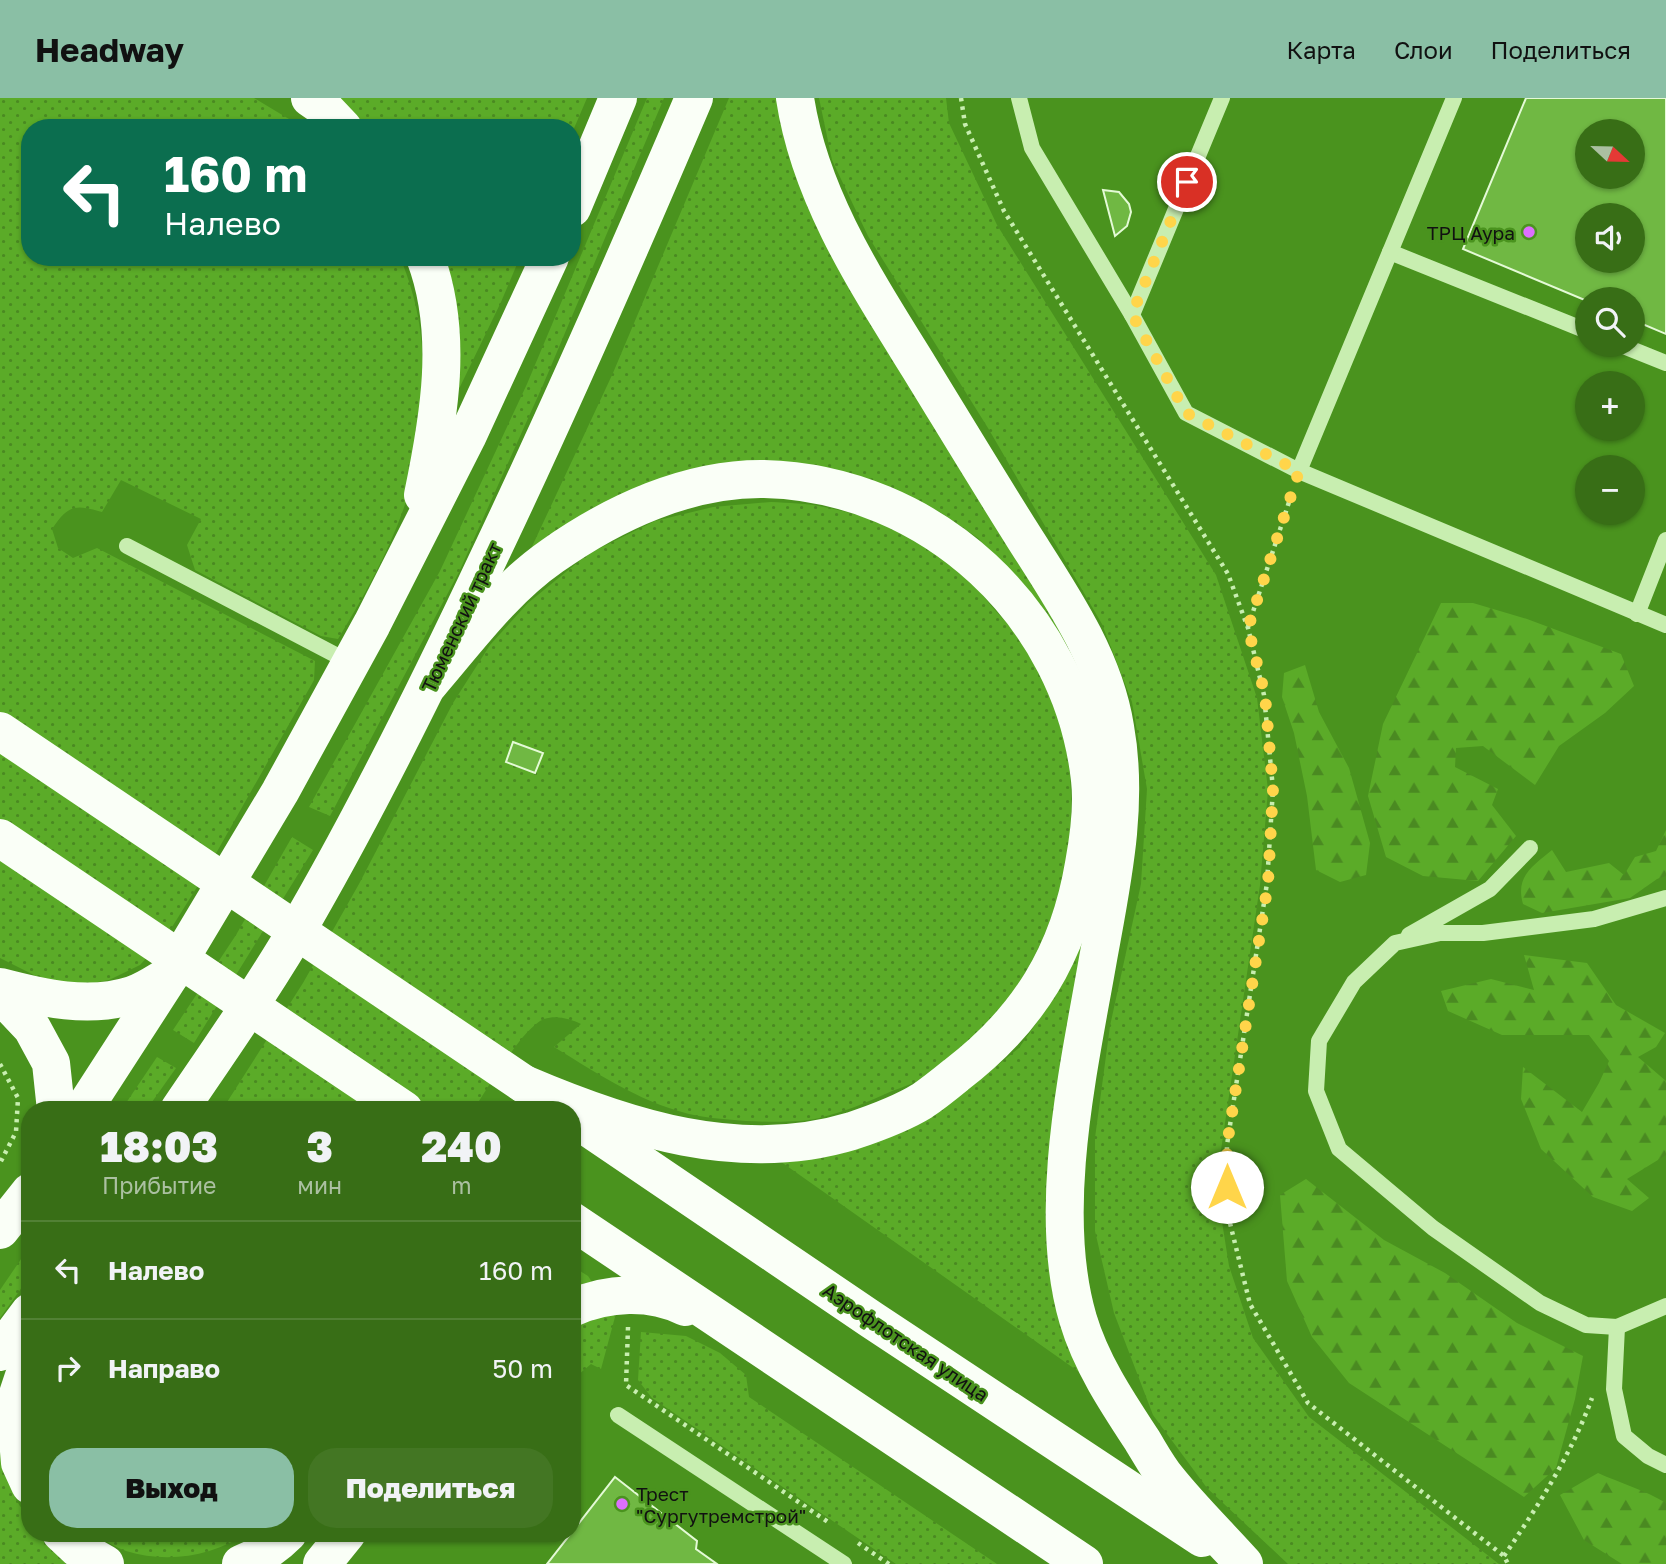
<!DOCTYPE html>
<html lang="ru">
<head>
<meta charset="utf-8">
<style>
	:root { --surface:#386e16; --page:#437623; --text:#f1f3f6; --muted:#abc0a1; --line:#528135; --accent:#8abfa5 }
	body { margin:0; font-family:"Golos Text",sans-serif; background:var(--page); color:var(--text); height:100vh; display:flex; flex-direction:column; font-size:26px; white-space:nowrap }
	* { box-sizing:border-box; margin:0 }
	p { font-size:23px; color:var(--muted) }
	.icon { flex:none; width:38px; height:38px; fill:none; stroke:currentColor; stroke-width:2; stroke-linecap:round; stroke-linejoin:round }
	.map { position:relative; flex:1; overflow:hidden }
	.drawer { position:absolute; left:21px; top:1003px; width:560px; height:441px; display:flex; flex-direction:column; background:var(--surface); border-radius:28px; box-shadow:0 2px 5px #0004 }
	.drawer>* { flex:none }
	.banner { position:absolute; left:21px; top:21px; width:560px; height:147px; border-radius:28px; box-shadow:0 2px 5px #0004; background:#0b6e4f; color:#fff; overflow:hidden }
	.needle { width:46px; rotate:112deg }
	.tools { position:absolute; left:1575px; top:21px; display:grid; gap:14px }
	.tools a { display:grid; place-items:center; width:70px; height:70px; border-radius:50%; background:var(--surface); box-shadow:0 2px 5px #0004; font-size:35px }
	.pin { position:absolute; display:grid; place-items:center; width:60px; height:60px; color:#fff; margin:-30px; border:4px solid #fff; border-radius:50%; box-shadow:0 2px 7px #0007 }
	.me { position:absolute; width:77px; margin:-38px; rotate:0deg; stroke-linejoin:round; filter:drop-shadow(0 0 5px #0008) }
	.turn { display:flex; align-items:center; gap:24px; height:147px; padding:0 28px; font-size:32px }
	.turn .icon { width:91px; height:91px; stroke-width:2.5 }
	.turn b { display:block; font-size:49px; line-height:60px }
	.eta { display:flex; justify-content:space-evenly; align-items:center; height:119px; text-align:center }
	.eta b { font-size:42px; font-weight:800; line-height:49px }
	.primary-button { display:flex; gap:14px; margin-top:auto; padding:14px 28px }
	.primary-button a { flex:1; height:80px; border-radius:28px; background:var(--accent); color:#111; font-size:28px; font-weight:800; line-height:80px; text-align:center }
	.primary-button a+a { background:var(--page); color:var(--text) }
	ul { padding:0; list-style:none }
	li { display:flex; align-items:center; gap:21px; height:98px; padding:0 28px; border-top:2px solid var(--line) }
	li div { flex:1 }
	li b { display:block; font-size:26px }
	li em { font-style:normal }
	header { display:flex; align-items:center; gap:42px; box-sizing:border-box; height:98px; padding:0 35px; background:var(--accent); color:#111 }
	header strong { font-size:33px }
	nav { display:flex; gap:38px; margin-inline-start:auto; font-size:24px }
	.map>svg:first-child { display:block }
	.grass { fill:url(#grass-dots) }
	.forest { fill:url(#forest-firs) }
	.building { fill:#70b843; stroke:#e4fad6; stroke-width:2; fill-rule:evenodd }
	.lines { fill:none; stroke-linecap:round; stroke-linejoin:round }
	.path { stroke:#c8eeb0; stroke-width:4.5; stroke-dasharray:3.5 5; stroke-linecap:butt }
	.lane { stroke:#c8eeb0; stroke-width:16 }
	.primary { stroke:#fafff7; stroke-width:38 }
	.primary-bridge { stroke:#fafff7; stroke-width:38 }
	.route { stroke:#ffd54a; stroke-width:12; stroke-dasharray:0 21.6 }
	.poi-dot { fill:#dc6ffd; stroke:#4a931e; stroke-width:2.5 }
	.labels { text-anchor:middle; dominant-baseline:central; stroke-width:5; stroke-linejoin:round; paint-order:stroke }
	.poi-label { font-size:19px; fill:#111; stroke:#4a931e; text-anchor:end }
	.street-label { font-size:19px; fill:#111; stroke:#4a931e }
</style>
</head>
<body>
<header>
<strong>Headway</strong>
<nav><a>Карта</a><a>Слои</a><a>Поделиться</a></nav>
</header>
<div class="map">
<svg width="1666" height="1466" viewBox="0 0 1666 1466">
	<defs>
		<pattern id="grass-dots" width="8" height="8" patternUnits="userSpaceOnUse" patternTransform="scale(1.75)"><rect width="8" height="8" fill="#5bab28"/><path d="M2 2h.1M6 6h.1" fill="none" stroke="#4a8a21" stroke-width="1.8" stroke-linecap="round"/></pattern>
		<pattern id="forest-firs" width="22" height="20" patternUnits="userSpaceOnUse" patternTransform="scale(1.75)"><rect width="22" height="20" fill="#5bab28"/><path d="M5 1l3.5 6h-7zM16 11l3.5 6h-7z" fill="#4a8a21"/></pattern>
	</defs>
	<rect width="100%" height="100%" fill="#4a931e"/>
	<!-- grass -->
	<g class="grass">
		<path d="M0,0H254L304,30H30V159H400C426,223 426,271 419,338C417,352 417,367 413,381C397,439 369,490 338,541L321,538L195,472L187,447L201,421L121,382L102,414C75,406 68,407 52,431L58,450L73,460L97,450L315,563L314,582L197,789L167,837L140,867L109,882L80,887L46,883L0,860Z"/>
		<path d="M327,0H587L572,35V30H362Z"/>
		<path d="M647,0H664L543,287L459,474L330,718L309,709L440,473L527,286Z"/>
		<path d="M729,0H781L1068,544L1091,600L1013,478L978,440L940,414L897,395L768,368L529,455L613,275Z"/>
		<path d="M819,0H946L949,25L997,127L1216,477L1257,600L1268,692L1260,787L1216,1086L1229,1168L1253,1240L1309,1319L1499,1466H1288L1207,1390L1153,1317L1114,1215L1095,1133V1040L1110,928L1141,786L1147,691L1132,604L1102,526L988,330L868,138L832,62Z"/>
		<path d="M439,159H520L501,204L457,295Z"/>
		<path d="M771,404C788,405 807,405 824,409C866,417 911,434 946,458C963,469 980,495 994,511C1005,524 1020,537 1029,552C1115,693 1064,892 925,979C915,985 903,989 892,993C868,1004 844,1014 819,1020C789,1027 730,1023 699,1018C646,1008 600,977 554,949L581,926C570,921 557,917 544,921C522,930 488,990 474,1011L222,1012L303,885L359,786L453,605L490,547L528,505L588,456L655,423L713,409Z"/>
		<path d="M292,739L313,752L194,945L173,932L236,837Z"/>
		<path d="M1089,821L1061,979L1082,1276L777,1061L977,984L1019,950L1056,897Z"/>
		<path d="M157,959L176,970L147,1011H122Z"/>
		<path d="M30,1148V1178L0,1220V1192Z"/>
		<path d="M572,1168L588,1178L615,1219L601,1271L591,1266L572,1282Z"/>
		<path d="M641,1234L686,1238L720,1255L746,1277L749,1299L997,1466H896L652,1300L638,1282Z"/>
		<path d="M0,1321C2,1347 6,1371 14,1396C20,1414 30,1413 30,1435H40L75,1466H0Z"/>
		<path d="M92,1435H248C212,1458 168,1466 126,1453C114,1449 103,1441 92,1435Z"/>
	</g>
	<!-- forest -->
	<g class="forest">
		<path d="M1441,505H1473L1527,521L1621,556L1634,588L1605,615L1559,648L1535,687L1483,648L1456,650L1455,669L1498,691L1492,707L1516,738L1478,783L1423,778L1386,759L1368,698L1383,626Z"/>
		<path d="M1305,567L1319,614L1349,670L1370,745L1366,777L1340,784L1316,772L1307,698L1294,635L1282,599L1284,575Z"/>
		<path d="M1666,732V778L1657,781L1630,800L1542,815L1523,806C1515,778 1533,768 1552,752L1566,774L1609,765L1624,777L1635,759L1656,753Z"/>
		<path d="M1524,857L1587,865L1616,907L1665,935L1656,949L1638,959L1666,983V1057L1627,1081L1649,1100L1632,1113L1593,1099L1541,1051L1521,1001L1523,969L1582,1014L1599,985L1609,963L1589,937H1502L1448,913L1441,893L1491,881L1534,892Z"/>
		<path d="M1306,1081L1384,1142L1445,1175L1517,1225L1583,1258L1575,1301L1556,1370L1524,1399L1349,1285L1312,1239L1287,1183L1280,1097Z"/>
		<path d="M1598,1375C1620,1385 1645,1392 1666,1405V1466H1622L1584,1442L1560,1397Z"/>
	</g>
	<!-- building -->
	<g class="building">
		<path d="M1526,0H1666V236L1633,222V201L1587,203L1463,151ZM1587,33H1633V79H1587ZM1587,117H1633V163H1587Z"/>
		<path d="M1103,92L1119,94L1129,106L1131,114L1127,128L1115,138Z"/>
		<path d="M513,644L543,655L535,675L506,664Z"/>
		<path d="M615,1379L697,1443L696,1451L717,1466H547Z"/>
	</g>
	<g class="lines">
		<!-- path -->
		<g class="path">
			<path d="M961,0L965,26L1004,113L1228,476L1248,530L1264,597L1273,691L1267,785L1227,1047L1226,1109L1250,1206L1308,1305L1504,1458L1508,1466"/>
			<path d="M1248,529L1292,395"/>
			<path d="M0,966L18,1000L16,1034L0,1065"/>
			<path d="M628,1229L626,1287L831,1426"/>
			<path d="M858,1445L889,1466"/>
			<path d="M1504,1458C1538,1408 1571,1357 1592,1300"/>
		</g>
		<!-- lane -->
		<g class="lane">
			<path d="M1019,0L1032,50L1132,217L1186,315L1299,373L1666,527"/>
			<path d="M1390,154L1587,233"/>
			<path d="M1132,217L1222,0"/>
			<path d="M1621,247L1666,265"/>
			<path d="M1299,373L1454,0"/>
			<path d="M127,448L351,565"/>
			<path d="M1637,516L1666,442"/>
			<path d="M1666,800L1594,821L1483,835H1440L1395,845L1354,884L1319,943L1316,993L1339,1051L1433,1130L1540,1205L1586,1227L1617,1229L1666,1208"/>
			<path d="M1409,837L1490,791L1530,750"/>
			<path d="M1617,1229L1614,1291L1624,1338L1648,1358L1666,1367"/>
			<path d="M618,1317L844,1466"/>
		</g>
		<!-- primary -->
		<g class="primary">
			<path d="M310,0L323,9L343,30"/>
			<path d="M795,0C810,99 867,185 919,269C954,326 989,384 1025,441C1062,499 1104,560 1115,629C1129,707 1112,784 1098,861C1079,970 1046,1112 1078,1221C1091,1265 1117,1304 1142,1342C1150,1355 1158,1370 1168,1382C1192,1412 1219,1438 1244,1466"/>
			<path d="M572,110L618,0"/>
			<path d="M423,397C439,320 454,235 425,159"/>
			<path d="M429,586C467,542 503,492 552,458C613,415 688,380 764,381C931,385 1072,516 1090,682C1093,709 1089,739 1084,766C1069,856 1028,922 956,977C945,986 934,995 922,1003C901,1016 876,1025 852,1033C740,1067 627,1030 524,986"/>
			<path d="M0,889C42,900 89,911 132,897C145,893 159,883 171,876"/>
			<path d="M0,896L32,930L51,965L56,1012"/>
			<path d="M83,1012L171,876L280,694L372,526L467,339L550,159"/>
			<path d="M179,1012C223,947 268,883 307,815C373,700 432,580 489,459C561,308 628,155 694,0"/>
			<path d="M580,1024L872,1222L1202,1440"/>
			<path d="M572,1123L1084,1466"/>
			<path d="M0,1132L30,1094"/>
			<path d="M572,1210C608,1194 650,1192 685,1209"/>
			<path d="M0,1254L30,1214"/>
			<path d="M30,1260L15,1305L20,1365L30,1387"/>
			<path d="M61,1435L77,1450L105,1466"/>
			<path d="M241,1466C259,1459 275,1448 288,1435"/>
			<path d="M322,1466L347,1435"/>
		</g>
		<!-- primary-bridge -->
		<g class="primary-bridge">
			<path d="M0,633L524,986"/>
			<path d="M0,740L404,1012"/>
		</g>
	</g>
	<g class="lines">
		<!-- route -->
		<path class="route" d="M1187,84L1132,216L1186,315L1299,373L1248,530L1265,597L1273,691L1268,785L1227,1047V1089"/>
	</g>
	<!-- markers -->
	<g class="poi-dot">
		<circle cx="1529" cy="134" r="7"/>
		<circle cx="622" cy="1406" r="7"/>
	</g>
	<g class="labels">
		<!-- poi labels -->
		<g class="poi-label">
			<text x="1515" y="134">ТРЦ Аура</text>
			<text x="636" y="1395" text-anchor="start">Трест<tspan x="636" dy="22">"Сургутремстрой"</tspan></text>
		</g>
		<!-- street labels -->
		<g class="street-label">
			<text transform="translate(461 519) rotate(-65)">Тюменский тракт</text>
			<text transform="translate(906 1244) rotate(34)">Аэрофлотская улица</text>
		</g>
	</g>
</svg>
<div class="tools">
<a><svg class="needle" viewBox="-14 -14 28 28"><path d="M0-13l5 13h-10z" fill="#e53935"/><path d="M0 13l5-13h-10z" fill="#abc0a1"/></svg></a>
<a><svg class="icon" aria-label="sound" viewBox="0 0 24 24"><path d="M4 9h4l5-4v14l-5-4H4zM17 9q2 3 0 6"/></svg></a>
<a><svg class="icon" aria-label="search" viewBox="0 0 24 24"><circle cx="10" cy="10" r="6"/><path d="M15 15l6 6"/></svg></a>
<a>+</a>
<a>−</a>
</div>
<div class="pin" style="left:1187px;top:84px;background:#d93025"><svg class="icon" aria-label="arrive" viewBox="0 0 24 24"><path d="M6 21V4h12l-3 4 3 4H6"/></svg></div>
<svg class="me" style="left:1227px;top:1089px" viewBox="-20 -20 40 40"><circle r="19" fill="#fff"/><path d="M0-13L10 11 0 6-10 11z" fill="#ffd54a"/></svg>
<div class="banner">
<div class="turn"><svg class="icon" aria-label="left" viewBox="0 0 24 24"><path d="M17 20v-9H6M10 6l-5 5 5 5"/></svg><div><b>160 m</b>Налево</div></div>
</div>
<section class="drawer">
<div class="eta">
<div><b>18:03</b><p>Прибытие</p></div>
<div><b>3</b><p>мин</p></div>
<div><b>240</b><p>m</p></div>
</div>
<ul>
<li><svg class="icon" aria-label="left" viewBox="0 0 24 24"><path d="M17 20v-9H6M10 6l-5 5 5 5"/></svg><div><b>Налево</b></div><em>160 m</em></li>
<li><svg class="icon" aria-label="right" viewBox="0 0 24 24"><path d="M7 20v-9h11M14 6l5 5-5 5"/></svg><div><b>Направо</b></div><em>50 m</em></li>
</ul>
<div class="primary-button"><a>Выход</a><a>Поделиться</a></div>
</section>
</div>
</body>
</html>
